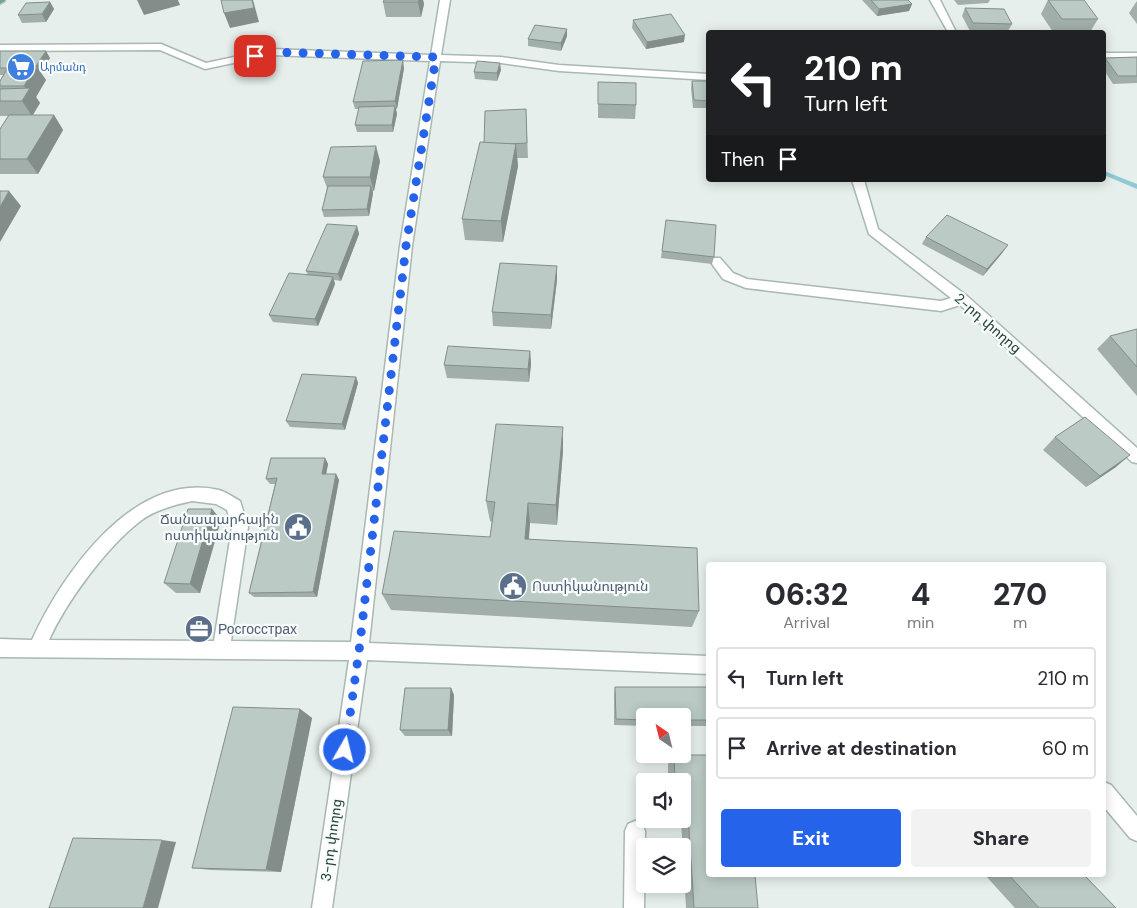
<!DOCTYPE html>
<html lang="en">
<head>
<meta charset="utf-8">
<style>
	:root { --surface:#fff; --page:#f2f2f3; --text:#2b2b33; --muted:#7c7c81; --line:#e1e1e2; --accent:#2563eb }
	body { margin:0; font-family:"DM Sans","Noto Sans Armenian",sans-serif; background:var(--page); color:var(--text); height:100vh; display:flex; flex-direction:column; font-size:19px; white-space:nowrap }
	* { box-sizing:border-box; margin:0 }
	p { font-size:16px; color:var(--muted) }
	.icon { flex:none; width:28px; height:28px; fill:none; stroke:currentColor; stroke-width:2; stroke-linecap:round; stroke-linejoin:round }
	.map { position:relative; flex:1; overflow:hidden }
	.drawer { position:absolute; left:706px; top:562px; width:400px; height:315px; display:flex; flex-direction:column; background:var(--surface); border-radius:5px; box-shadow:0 2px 12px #0003 }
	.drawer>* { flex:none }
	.top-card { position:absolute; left:706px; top:30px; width:400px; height:152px; border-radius:5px; box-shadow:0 2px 12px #0003; background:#202124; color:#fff; overflow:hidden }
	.needle { width:32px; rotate:325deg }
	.fabs { position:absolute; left:636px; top:708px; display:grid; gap:10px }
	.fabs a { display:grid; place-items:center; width:55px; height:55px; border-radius:5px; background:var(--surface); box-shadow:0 2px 12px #0003; font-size:25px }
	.pin { position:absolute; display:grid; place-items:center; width:42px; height:42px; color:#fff; margin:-21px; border-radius:10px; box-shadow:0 2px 8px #0006 }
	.me { position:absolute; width:55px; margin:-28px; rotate:8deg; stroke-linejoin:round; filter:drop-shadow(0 0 4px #0008) }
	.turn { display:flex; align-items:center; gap:18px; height:105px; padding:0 15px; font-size:22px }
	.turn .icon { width:65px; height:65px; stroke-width:2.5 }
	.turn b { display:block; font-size:35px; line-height:42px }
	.then { display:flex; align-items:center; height:48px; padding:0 15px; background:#0003; gap:10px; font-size:19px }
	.eta { display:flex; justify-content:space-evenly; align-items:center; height:85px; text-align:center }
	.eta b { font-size:30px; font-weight:800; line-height:35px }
	.button { display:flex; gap:10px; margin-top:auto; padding:10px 15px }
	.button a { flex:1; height:58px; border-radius:5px; background:var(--accent); color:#fff; font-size:20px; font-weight:800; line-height:58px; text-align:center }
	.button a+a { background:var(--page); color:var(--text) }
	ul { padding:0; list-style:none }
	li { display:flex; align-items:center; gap:15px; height:62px; margin:0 10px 8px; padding:0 5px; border:2px solid var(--line); border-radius:5px }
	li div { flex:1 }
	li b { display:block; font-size:19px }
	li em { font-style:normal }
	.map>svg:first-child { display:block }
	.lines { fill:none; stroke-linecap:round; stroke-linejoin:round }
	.stream { fill:#8ec9d4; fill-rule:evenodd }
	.minor-casing { stroke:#a8b8b2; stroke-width:3 }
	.major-casing { stroke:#c2cac8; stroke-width:3 }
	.minor { fill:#fff; fill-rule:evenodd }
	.major { fill:#6aa596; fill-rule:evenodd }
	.wall { fill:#a1aea9 }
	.shaded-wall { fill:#838d89 }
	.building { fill:#bbcac4; stroke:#838d89 }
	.route { stroke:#2563eb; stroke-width:9; stroke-dasharray:0 16.2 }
	.labels { text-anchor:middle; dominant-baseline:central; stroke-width:4.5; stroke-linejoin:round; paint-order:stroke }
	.far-shop-label { font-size:11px; fill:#366cbe; stroke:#f7fbf9; text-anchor:start }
	.street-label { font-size:14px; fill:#24423a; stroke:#f7fbf9 }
	.service-label { font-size:14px; fill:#4e5e75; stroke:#f7fbf9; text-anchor:start }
</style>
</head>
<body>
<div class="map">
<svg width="1137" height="908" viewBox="0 0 1137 908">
	<rect width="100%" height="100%" fill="#e6efeb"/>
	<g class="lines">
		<!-- stream -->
		<path class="stream" d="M1104,171L1137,184V189L1104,175Z"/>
		<defs>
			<g id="minor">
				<path d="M440,0H450L441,55L501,57L559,65L709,74V80L559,71L501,63L440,61L412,246L369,643L709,656V674L367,660L332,908H312L349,660L0,657V639L32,640C62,574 134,470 219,490C226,492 233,497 240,501L248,527L231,641L351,642L400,246L430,61L271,55L205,69L160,50L0,51V45L161,44L206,63L271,49L431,55ZM192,501L216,504L227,510L232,527L214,641L49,640C66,602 106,548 139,522C154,510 174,505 192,501Z"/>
				<path d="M930,0H940L956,32H948Z"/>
				<rect x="1104" y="53" width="33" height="6"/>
				<path d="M852,180H864L878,229L967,296L1137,448V463L1132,462L960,305L941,311L746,288L723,279L710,261L712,258H720L733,273L747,279L941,301L951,298L869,234Z"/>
				<path d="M1104,782L1111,785L1137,816V841L1130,838L1104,807Z"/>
				<path d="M635,821L642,824L645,831L644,908H624L625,831L628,824Z"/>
			</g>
			<path id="major" d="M0,0H5V1L0,4Z"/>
		</defs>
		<!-- minor casing -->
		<use href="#minor" class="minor-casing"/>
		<!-- major casing -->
		<use href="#major" class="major-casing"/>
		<!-- minor -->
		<use href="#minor" class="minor"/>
		<!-- major -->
		<use href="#major" class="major"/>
	</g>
	<!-- wall -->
	<g class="wall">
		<path d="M384,0H423L424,4L421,17H386L383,2Z"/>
		<path d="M862,0H908L912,4L909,11L877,16Z"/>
		<path d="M954,0H990L988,3L958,5Z"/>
		<path d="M1048,0L1098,19L1090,32H1053L1041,14Z"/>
		<path d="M1137,1V24L1129,13Z"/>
		<path d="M50,2L54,9L46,22L22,23L18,15Z"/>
		<path d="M965,8L1012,24L1008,31H970L962,16Z"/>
		<path d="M633,20L684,42L646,49L632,28Z"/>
		<path d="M567,29V36L561,51L528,46V39Z"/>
		<path d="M0,51L50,58L41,73L46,80L36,97L40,103L33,115H54L63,130L38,174H0V129L8,116H0V81L3,75H0Z"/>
		<path d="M1137,57V83L1113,84L1104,70V60L1105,58Z"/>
		<path d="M404,68L397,109H396L397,114L393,132H357L355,125L359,109H355L353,102Z"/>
		<path d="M501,70L497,81L475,79L474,72Z"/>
		<path d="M692,81H709V108H693L691,88Z"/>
		<path d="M598,82L636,105L635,119L598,118Z"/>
		<path d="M526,109L528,158H517L518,166L503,242L465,240L462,219Z"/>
		<path d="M380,161L374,191H373V193L369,216L324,217L322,210L327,188L323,177Z"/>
		<path d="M666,220L714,257L712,264L661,258Z"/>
		<path d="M357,226L359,234L341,281L334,280L335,284L318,326L273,322L269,315L308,275L306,271Z"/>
		<path d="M926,237L1003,252L983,276L922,244Z"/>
		<path d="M557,266V280L551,329L493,326L492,312Z"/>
		<path d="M1137,329V396L1097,349L1110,336Z"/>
		<path d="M530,351L531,364L529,382L447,378L444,365Z"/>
		<path d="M356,377L358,383L345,430L290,427L286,421Z"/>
		<path d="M1055,437L1116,467L1086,487L1043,450Z"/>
		<path d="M563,450L557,525L530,523L529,539L699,611L692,627L391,610L382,594L490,537L492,522L490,521L486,501Z"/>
		<path d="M325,458L328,464L326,474H336L339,480L317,597H254L249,593L275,484H270L266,479Z"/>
		<path d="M212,509L221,520L200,593H176L164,583Z"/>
		<path d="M615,687H709V726H682V716H645V726L614,725V694Z"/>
		<path d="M451,688L454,695L452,736H405L400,730Z"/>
		<path d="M300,709L312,718L281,872L210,870L192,868Z"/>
		<path d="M674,755L758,908H686L681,819H682V781H668V764Z"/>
		<path d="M985,875H1084L1116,908H1015Z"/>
	</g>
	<!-- shaded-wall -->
	<g class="shaded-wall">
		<path d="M137,0H178L180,5L144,15Z"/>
		<path d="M252,0H253L259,22L230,28L224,13Z"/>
		<path d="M419,0H423L424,4L421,17L418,2Z"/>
		<path d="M50,2L54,9L46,22L42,14Z"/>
		<path d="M912,4L909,11L877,16L879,9Z"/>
		<path d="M567,29V36L561,51V43Z"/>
		<path d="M685,35L684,42L646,49L647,42Z"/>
		<path d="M46,51L50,58L41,73L46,80L36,97L40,103L32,116L22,101L28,91L24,86Z"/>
		<path d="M403,60L404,68L397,109L395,101Z"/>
		<path d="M500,63L501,70L497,81V73Z"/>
		<path d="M395,106L397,114L393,132L392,125Z"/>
		<path d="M54,115L63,130L38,174L27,159Z"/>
		<path d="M516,144L518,166L503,242L501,221Z"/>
		<path d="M376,146L380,161L374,191L370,177Z"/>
		<path d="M371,186L373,193L369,216L367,209Z"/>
		<path d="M9,191L21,206L0,242V207Z"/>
		<path d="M357,226L359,234L341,281L338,274Z"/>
		<path d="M1008,245L1003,252L983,276L987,269Z"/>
		<path d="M557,266V280L551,329V315Z"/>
		<path d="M333,277L335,284L318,326L315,319Z"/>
		<path d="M530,351L531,364L529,382L528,369Z"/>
		<path d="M356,377L358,383L345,430L342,424Z"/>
		<path d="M563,427V450L557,525L556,505Z"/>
		<path d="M1130,455L1116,467L1086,487L1100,476Z"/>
		<path d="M325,458L328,464L325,480L322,474Z"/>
		<path d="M336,474L339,480L317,597L313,592Z"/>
		<path d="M528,503L530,523L527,557L525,539Z"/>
		<path d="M212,509L221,520L200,593L190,584Z"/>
		<path d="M451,688L454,695L452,736L448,730Z"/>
		<path d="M300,709L312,718L281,872L266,870Z"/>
		<path d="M162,840L176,842L158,908H143Z"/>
	</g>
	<!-- building -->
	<g class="building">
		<path d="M221,0H252L254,8L224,13Z"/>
		<path d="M384,0H419L418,2H383Z"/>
		<path d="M871,0H908L912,4L879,9Z"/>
		<path d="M1048,0H1084L1098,19H1062Z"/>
		<path d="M50,2L42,14L18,15L26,3Z"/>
		<path d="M965,8L1004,9L1012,24L973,23Z"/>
		<path d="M671,14L685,35L647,42L633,20Z"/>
		<path d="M535,25L567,29L561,43L528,39Z"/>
		<path d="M0,51H46L36,66H9L8,68H0Z"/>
		<path d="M1137,57V76H1118L1105,58Z"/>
		<path d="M403,60L395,101L353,102L363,61Z"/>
		<path d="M477,61L500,63L497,73L474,72Z"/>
		<path d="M9,66H36L24,86H0V81Z"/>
		<path d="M692,81H709V101L694,100Z"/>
		<path d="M598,82L636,83V105L598,104Z"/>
		<path d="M30,88L22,101H0V89Z"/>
		<path d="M395,106L392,125H355L359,107Z"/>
		<path d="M526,109L527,143L505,144L484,143L485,111Z"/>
		<path d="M9,115H54L27,159H0V129Z"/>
		<path d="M480,142L516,144L501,221L462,219Z"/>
		<path d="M376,146L370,177H323L331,147Z"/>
		<path d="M328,186H371L367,209L322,210Z"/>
		<path d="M0,191H9L0,207Z"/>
		<path d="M947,215L1008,245L987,269L926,237Z"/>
		<path d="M666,220L716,225L714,257L662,251Z"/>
		<path d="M327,224L357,226L338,274L306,271Z"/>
		<path d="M500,263L557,266L551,315L492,312Z"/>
		<path d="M289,273L333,277L315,319L269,315Z"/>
		<path d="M1137,329V367L1110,336Z"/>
		<path d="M448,346L530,351L528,369L444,365Z"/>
		<path d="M302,374L356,377L342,424L286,421Z"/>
		<path d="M1085,417L1130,455L1100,476L1055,437Z"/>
		<path d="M496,424L563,427L556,505L528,503L525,539L697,548L699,611L382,594L394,531L490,537L495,502L486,501Z"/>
		<path d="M271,458H325L322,474H336L313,592L249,593L277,478L266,479Z"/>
		<path d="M188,509H212L190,584L164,583Z"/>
		<path d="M615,687H709V720H682V716H645V720L616,719Z"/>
		<path d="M405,688H451L448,730H400Z"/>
		<path d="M233,707L300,709L266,870L192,868Z"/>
		<path d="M674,755H709V875H755L758,908H694L687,799L682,798V781H675Z"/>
		<path d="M73,838L162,840L143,908H49Z"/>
		<path d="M1009,875H1084L1116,908H1039Z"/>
	</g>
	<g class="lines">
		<!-- route -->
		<path class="route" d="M255,56L271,52L436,57L406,246L359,651L345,750"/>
	</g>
	<!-- icons -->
	<defs>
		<symbol id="supermarket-disc" viewBox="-11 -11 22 22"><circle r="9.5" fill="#3f7fe0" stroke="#f7fbf9"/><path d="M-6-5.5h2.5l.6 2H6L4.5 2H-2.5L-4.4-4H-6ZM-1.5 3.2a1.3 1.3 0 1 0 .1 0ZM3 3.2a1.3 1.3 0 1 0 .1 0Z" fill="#fff"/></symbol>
		<symbol id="civic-disc" viewBox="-11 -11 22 22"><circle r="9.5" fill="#5c6f8a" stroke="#f7fbf9"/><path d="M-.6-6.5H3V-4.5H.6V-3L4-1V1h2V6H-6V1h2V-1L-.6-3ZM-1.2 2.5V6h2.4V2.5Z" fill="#fff"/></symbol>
		<symbol id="office-disc" viewBox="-11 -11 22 22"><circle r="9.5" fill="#5c6f8a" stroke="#f7fbf9"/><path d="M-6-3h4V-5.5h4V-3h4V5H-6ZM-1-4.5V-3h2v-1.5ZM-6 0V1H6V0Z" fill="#fff"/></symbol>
	</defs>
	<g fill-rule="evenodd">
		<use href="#supermarket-disc" x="5" y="51" width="32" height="32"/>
		<use href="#civic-disc" x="282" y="511" width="32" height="32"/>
		<use href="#civic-disc" x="497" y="570" width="32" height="32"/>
		<use href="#office-disc" x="183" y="613" width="32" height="32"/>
	</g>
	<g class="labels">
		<!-- far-shop labels -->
		<g class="far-shop-label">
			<text x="40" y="67">Արմանդ</text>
		</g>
		<!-- street labels -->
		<g class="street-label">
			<text transform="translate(988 323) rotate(41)">2-րդ փողոց</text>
			<text transform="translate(331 840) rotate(-82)">3-րդ փողոց</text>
		</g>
		<!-- service labels -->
		<g class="service-label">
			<text x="279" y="519" text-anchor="end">Ճանապարհային<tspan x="279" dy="16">ոստիկանություն</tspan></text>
			<text x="532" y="586">Ոստիկանություն</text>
			<text x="218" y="629">Росгосстрах</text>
		</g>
	</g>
</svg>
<div class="fabs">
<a><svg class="needle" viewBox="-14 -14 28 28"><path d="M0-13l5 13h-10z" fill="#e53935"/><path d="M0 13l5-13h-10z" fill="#7c7c81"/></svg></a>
<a><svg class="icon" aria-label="sound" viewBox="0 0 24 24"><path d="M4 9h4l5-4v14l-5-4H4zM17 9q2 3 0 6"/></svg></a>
<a><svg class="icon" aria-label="layers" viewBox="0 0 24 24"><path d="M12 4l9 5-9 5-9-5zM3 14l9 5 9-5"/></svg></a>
</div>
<div class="pin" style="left:255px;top:56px;background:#d93025"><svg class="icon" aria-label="arrive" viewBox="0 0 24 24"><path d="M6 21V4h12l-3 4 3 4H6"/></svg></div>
<svg class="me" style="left:345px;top:750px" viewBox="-20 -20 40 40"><circle r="17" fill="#2563eb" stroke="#fff" stroke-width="3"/><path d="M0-11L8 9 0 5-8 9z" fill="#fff"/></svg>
<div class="top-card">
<div class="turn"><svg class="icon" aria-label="left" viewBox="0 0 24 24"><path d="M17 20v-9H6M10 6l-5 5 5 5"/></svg><div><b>210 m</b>Turn left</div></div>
<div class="then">Then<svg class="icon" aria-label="arrive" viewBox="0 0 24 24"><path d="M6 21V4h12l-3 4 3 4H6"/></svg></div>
</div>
<section class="drawer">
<div class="eta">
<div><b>06:32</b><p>Arrival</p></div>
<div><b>4</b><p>min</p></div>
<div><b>270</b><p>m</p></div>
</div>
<ul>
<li><svg class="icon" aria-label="left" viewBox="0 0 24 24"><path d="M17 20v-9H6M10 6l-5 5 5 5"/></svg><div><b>Turn left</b></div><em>210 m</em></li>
<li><svg class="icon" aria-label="arrive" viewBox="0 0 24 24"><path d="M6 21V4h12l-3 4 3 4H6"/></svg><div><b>Arrive at destination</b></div><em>60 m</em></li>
</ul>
<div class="button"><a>Exit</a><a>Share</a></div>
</section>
</div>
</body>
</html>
